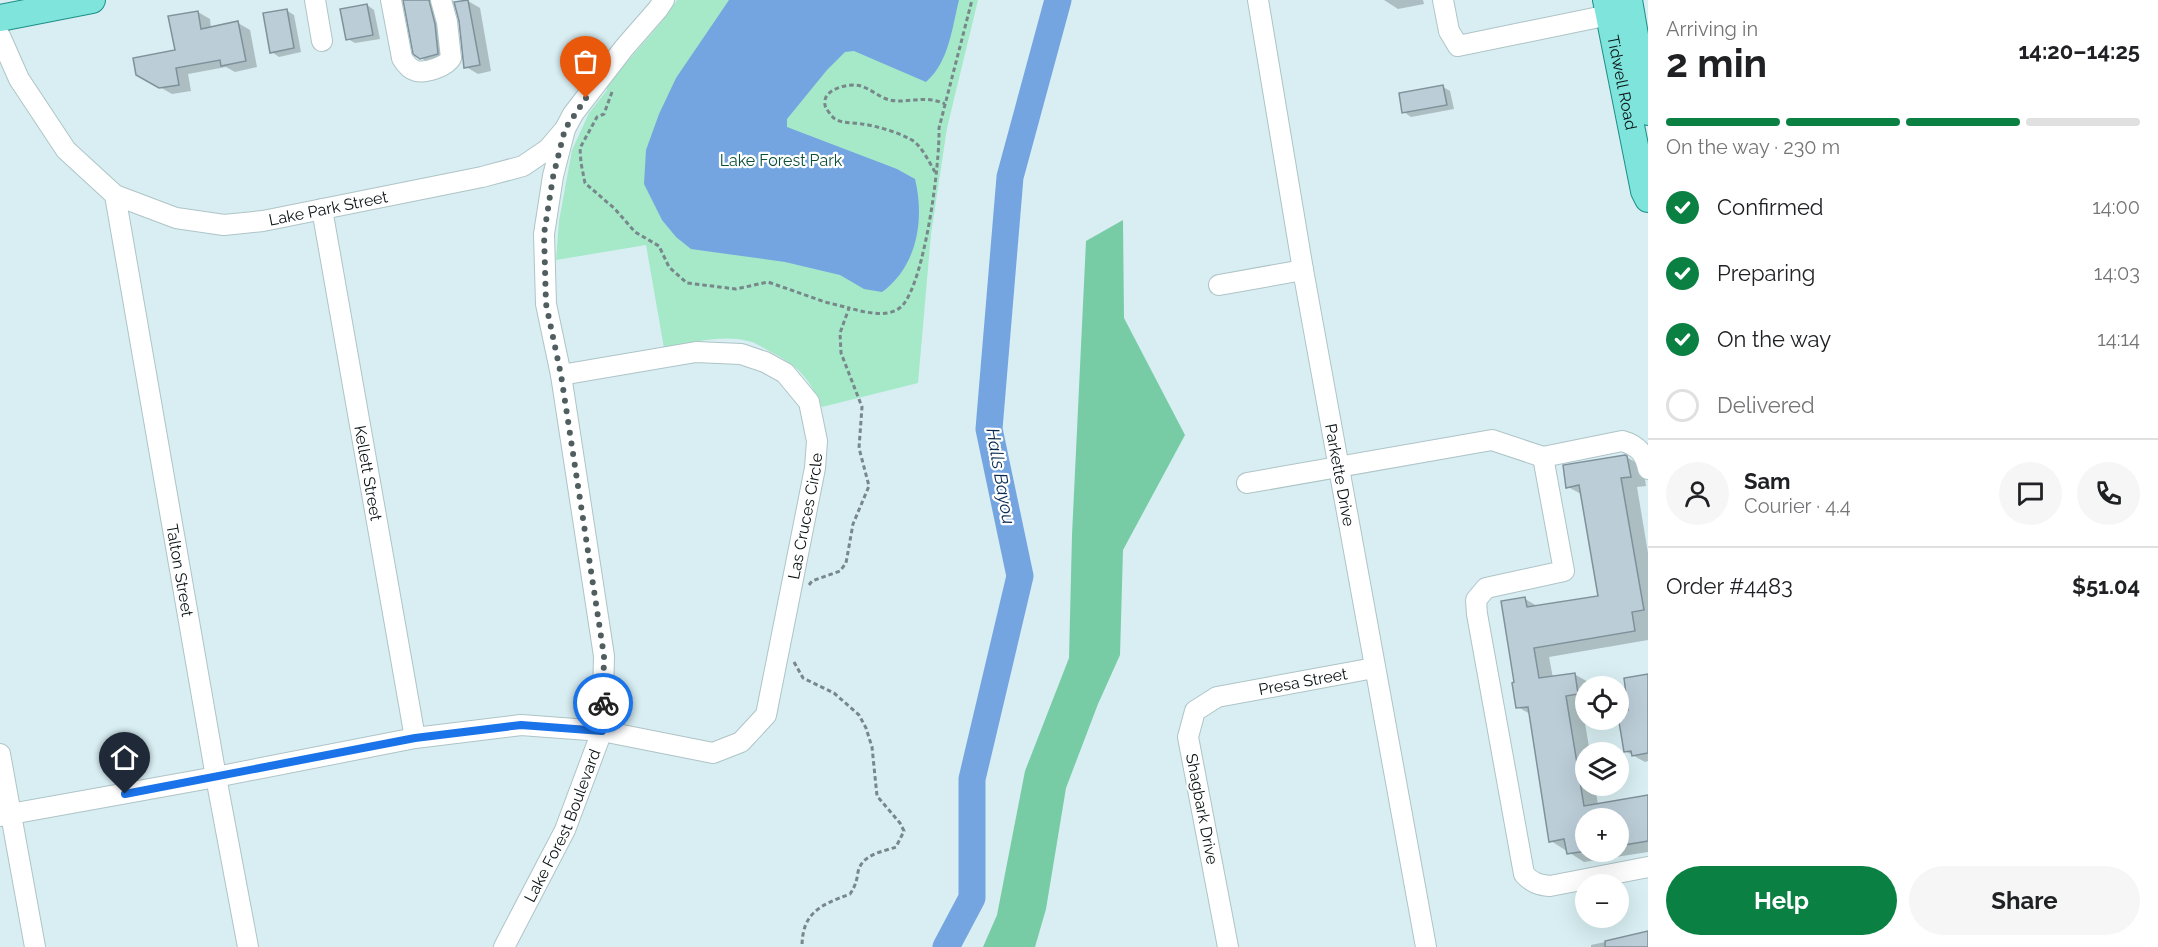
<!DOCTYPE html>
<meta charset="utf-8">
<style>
body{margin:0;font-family:Raleway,sans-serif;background:#f6f6f6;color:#202124;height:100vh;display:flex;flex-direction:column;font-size:22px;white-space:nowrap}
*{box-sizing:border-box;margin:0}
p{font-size:20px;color:#757577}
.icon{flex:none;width:33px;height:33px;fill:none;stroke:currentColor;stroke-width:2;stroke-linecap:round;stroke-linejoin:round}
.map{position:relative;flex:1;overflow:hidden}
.details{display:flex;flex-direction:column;background:#fff;width:510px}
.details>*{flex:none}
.controls{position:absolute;left:1575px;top:676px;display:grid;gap:12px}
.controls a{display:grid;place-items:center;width:54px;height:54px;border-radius:50%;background:#fff;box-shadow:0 6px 24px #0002;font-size:30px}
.pin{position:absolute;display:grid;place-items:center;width:51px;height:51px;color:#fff;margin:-62px -26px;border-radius:50% 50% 50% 0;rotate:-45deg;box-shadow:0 0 6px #0007}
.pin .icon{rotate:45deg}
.courier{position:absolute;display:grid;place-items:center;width:60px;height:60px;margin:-30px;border:4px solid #1a73e8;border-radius:50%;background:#fff;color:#222;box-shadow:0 2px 8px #0007}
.summary em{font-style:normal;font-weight:700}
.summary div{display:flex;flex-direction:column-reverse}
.summary{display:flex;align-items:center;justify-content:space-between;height:102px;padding:0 18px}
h1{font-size:39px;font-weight:700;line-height:45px}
.bar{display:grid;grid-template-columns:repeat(4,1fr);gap:9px 6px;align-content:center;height:72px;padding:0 18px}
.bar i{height:8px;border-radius:4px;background:#e0e0e0}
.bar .selected{background:#0b8043}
.bar p{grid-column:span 4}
.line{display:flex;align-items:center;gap:15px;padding:0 18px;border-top:2px solid #e0e0e0}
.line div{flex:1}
.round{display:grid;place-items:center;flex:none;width:63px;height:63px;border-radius:32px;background:#f6f6f6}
ol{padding:0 18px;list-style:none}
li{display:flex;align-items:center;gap:18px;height:66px}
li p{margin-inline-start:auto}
li .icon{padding:6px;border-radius:50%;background:#0b8043;color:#fff;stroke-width:4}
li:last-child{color:#757577}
li i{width:33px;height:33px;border:3px solid #e0e0e0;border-radius:50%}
.action{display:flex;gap:12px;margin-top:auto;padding:12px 18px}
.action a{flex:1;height:69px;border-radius:36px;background:#0b8043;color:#fff;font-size:24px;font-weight:700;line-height:69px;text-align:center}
.action a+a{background:#f6f6f6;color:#202124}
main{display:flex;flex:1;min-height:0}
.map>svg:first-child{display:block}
.green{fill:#a5e9c9}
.forest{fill:#77cca6}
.water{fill:#75a5e0}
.shadow{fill:#0003;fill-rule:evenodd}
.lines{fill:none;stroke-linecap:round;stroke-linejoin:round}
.river{stroke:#75a5e0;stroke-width:27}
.building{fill:#bbcdd7;stroke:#7f919a;stroke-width:1.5}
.minor-casing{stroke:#aec4c7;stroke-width:22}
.major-casing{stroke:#1d8e86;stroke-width:28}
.path{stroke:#78878a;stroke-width:3;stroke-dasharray:4.5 3;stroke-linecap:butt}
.minor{stroke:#fff;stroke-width:20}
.major{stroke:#7ee4dc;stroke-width:26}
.done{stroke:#515e60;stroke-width:6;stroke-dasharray:0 10.8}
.route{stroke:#1a73e8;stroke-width:8}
.labels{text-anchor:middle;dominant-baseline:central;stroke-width:4.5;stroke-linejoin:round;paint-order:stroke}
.street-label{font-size:16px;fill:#091112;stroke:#fff}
.park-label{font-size:16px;fill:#0b5138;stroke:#fff}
.water-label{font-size:18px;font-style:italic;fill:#092b51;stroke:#fff}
</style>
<main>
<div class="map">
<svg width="1648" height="947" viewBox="0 0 1648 947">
<rect width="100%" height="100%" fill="#d8eef2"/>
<path class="green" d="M677,0H978L947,128L931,234L918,383L822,407C809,379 801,368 773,353C767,350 759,345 752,342C724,333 692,343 664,348L646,245L556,260L559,221L572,150L589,113L607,90V85L659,25Z"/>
<path class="forest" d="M1123,220L1124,318L1185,435L1123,550L1120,655L1098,704L1066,788L1046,909L1035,947H983L997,915L1025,771L1069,658L1072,535L1086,241Z"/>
<path class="water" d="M729,0H959C952,28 949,62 926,82L854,51L845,52L827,70L787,119V127L897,169L915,179C925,219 917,267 882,292L864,289L840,275L785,262L691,249L676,237L662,220L644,184L646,150L659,114L676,78Z"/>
<path class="shadow" d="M404,0H434L442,56L426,61L421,58Z
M1384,0H1423L1424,4L1398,9Z
M468,1L480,8L491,71L478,74L466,67Z
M367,5L374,10L380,39L355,43L348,39Z
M286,10L294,15L301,52L279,57L272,52Z
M198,12L210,19L211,28L238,23L250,30L257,67L235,72L226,67L188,74L191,91L172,94L138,75L176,51Z
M1443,87L1450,91L1454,109L1411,117L1404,112Z
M1625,456L1643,467L1646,486L1637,487L1648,553V640L1549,657L1553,678L1574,674L1590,683L1591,687H1586V704L1582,705L1590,753H1586V786H1595L1598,805L1648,797V852L1584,862L1551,841L1530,714L1518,707L1525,599L1539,607L1600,597L1583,495L1568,487ZM1586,819H1618V852H1586Z
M1648,676V761L1645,762L1625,751L1630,711Z
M1648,933V947H1591V945Z"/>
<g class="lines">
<path class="river" d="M946,947L972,898V779L1020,576L989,429L1010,177L1058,0"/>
</g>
<path class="building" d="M403,0H429L435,24L438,54L420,59L413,54Z
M468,0L480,65L464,68L459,21L454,2Z
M367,4L373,35L346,40L340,9Z
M287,9L294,48L270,53L263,13Z
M198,11L201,29L238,21L246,61L221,66L220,60L176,68L179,85L159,88L136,75L133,58L175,50L168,16Z
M1443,85L1447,105L1402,113L1399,93Z
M1625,455L1627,456L1631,477L1621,478L1644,610L1632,612L1635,631L1534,648L1539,678L1575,673L1578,694L1566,696L1584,806L1648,795V841L1618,846V819H1586V851L1567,854L1564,839L1549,842L1528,707L1516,708L1512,683L1514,682L1501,601L1525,597L1527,607L1598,596L1579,485L1566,488L1563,465Z
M1648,674V753L1632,756L1631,751L1624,752L1618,716V711L1628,710L1624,678Z
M1648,931V947H1605V941Z"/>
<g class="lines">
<defs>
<g id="minor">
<path d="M315,0L322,41"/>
<path d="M391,0L402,58C405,63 409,69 416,71C426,73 446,67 451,58L447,22L441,0"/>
<path id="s1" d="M1258,0L1303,270L1426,947"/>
<path d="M1443,0L1449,31L1458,46L1609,15"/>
<path id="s2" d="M0,36L19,79L66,150L115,195L176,218L224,225L263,221L482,177L523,166L548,149L565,129L573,114L624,48L658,9L664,0"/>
<path id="s3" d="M115,195L216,777L248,947"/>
<path id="s4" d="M322,209L415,738"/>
<path d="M1219,285L1303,270"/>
<path d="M1648,469C1645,453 1637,445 1622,441L1543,457L1564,571L1486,588L1476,600L1477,614L1524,874C1532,883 1539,885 1550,886L1648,867"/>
<path d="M1247,483L1492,440L1543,457"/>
<path d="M0,754L35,947"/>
<path id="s5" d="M0,816L216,777L415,738L521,725L602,731L713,753L741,742L766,715L815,468L817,441L809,402L785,373L765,362L741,354L696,352L561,375"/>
<path id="s6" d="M504,947L565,830L602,731L604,656L561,375L546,304L544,234L553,176L565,129"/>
<path id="s7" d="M1228,947L1188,737L1195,711L1217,697L1374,668"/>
</g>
<g id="major">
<path id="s8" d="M1606,0L1644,191L1648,199"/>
<path d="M1629,0L1648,112"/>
<path d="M0,18L92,0"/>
</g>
</defs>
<use href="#minor" class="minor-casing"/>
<use href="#major" class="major-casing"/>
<path class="path" d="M612,92L604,114L597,117L580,148L581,163L585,183L615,209L635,232L659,246L669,267L687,283L736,289L768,282L825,302L849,308
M935,172C929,162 921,144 910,139C897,132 877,126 862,124C853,122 843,124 835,119C832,117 828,111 826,108C818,90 849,82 861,86C871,89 880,98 890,100C909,104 923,94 945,104
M809,585L812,581L840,571L846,563L853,524L869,486L859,448L862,407L841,353L840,333L849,308C864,312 889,319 902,306C925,281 940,164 939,128L972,0
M794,662L803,678L834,693L859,715L866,728L872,747L877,796L900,823L904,831L896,847C882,852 862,854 858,872C857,880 855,887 850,894C821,905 802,912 802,947"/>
<use href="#minor" class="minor"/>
<use href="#major" class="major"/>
</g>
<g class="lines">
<path class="done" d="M586,98L565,129L553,177L544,234L546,304L561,375L604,656L603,703"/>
<path class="route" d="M125,794L415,738L521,725L602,731L603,703"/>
</g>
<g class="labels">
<g class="street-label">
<text stroke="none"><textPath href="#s8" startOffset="84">Tidwell Road</textPath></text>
<text stroke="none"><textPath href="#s2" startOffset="418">Lake Park Street</textPath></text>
<text stroke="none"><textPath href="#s4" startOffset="268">Kellett Street</textPath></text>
<text stroke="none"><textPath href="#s1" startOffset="482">Parkette Drive</textPath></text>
<text stroke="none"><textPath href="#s5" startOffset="993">Las Cruces Circle</textPath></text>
<text stroke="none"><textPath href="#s3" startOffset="381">Talton Street</textPath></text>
<text stroke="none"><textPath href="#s7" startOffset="354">Presa Street</textPath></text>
<text transform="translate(1202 809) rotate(79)">Shagbark Drive</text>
<text stroke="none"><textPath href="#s6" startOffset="135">Lake Forest Boulevard</textPath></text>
</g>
<g class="park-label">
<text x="781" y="160">Lake Forest Park</text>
</g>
<g class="water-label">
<text transform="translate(1001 476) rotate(80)">Halls Bayou</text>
</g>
</g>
</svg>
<div class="controls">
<a><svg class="icon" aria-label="locate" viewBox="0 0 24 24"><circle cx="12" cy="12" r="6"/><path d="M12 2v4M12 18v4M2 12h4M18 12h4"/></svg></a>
<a><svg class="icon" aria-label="layers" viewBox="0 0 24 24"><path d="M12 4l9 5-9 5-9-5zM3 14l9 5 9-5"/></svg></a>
<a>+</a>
<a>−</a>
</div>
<div class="pin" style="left:586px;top:98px;background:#ea580c"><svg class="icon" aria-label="bag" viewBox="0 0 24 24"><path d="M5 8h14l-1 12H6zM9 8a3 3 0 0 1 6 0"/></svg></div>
<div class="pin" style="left:125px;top:794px;background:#1f2937"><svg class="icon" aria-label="home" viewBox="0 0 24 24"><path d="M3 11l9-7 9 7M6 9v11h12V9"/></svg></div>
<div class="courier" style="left:603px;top:703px"><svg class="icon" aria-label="bike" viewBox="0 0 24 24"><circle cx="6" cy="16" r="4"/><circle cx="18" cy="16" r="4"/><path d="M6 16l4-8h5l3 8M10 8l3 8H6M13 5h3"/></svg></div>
</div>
<section class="details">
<div class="summary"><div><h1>2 min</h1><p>Arriving in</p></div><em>14:20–14:25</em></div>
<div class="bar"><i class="selected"></i><i class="selected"></i><i class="selected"></i><i></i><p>On the way · 230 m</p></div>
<ol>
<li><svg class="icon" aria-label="check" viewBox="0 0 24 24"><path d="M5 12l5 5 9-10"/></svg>Confirmed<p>14:00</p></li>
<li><svg class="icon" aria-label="check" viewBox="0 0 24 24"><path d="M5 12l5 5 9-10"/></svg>Preparing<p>14:03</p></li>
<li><svg class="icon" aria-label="check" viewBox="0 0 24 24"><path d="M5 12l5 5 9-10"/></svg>On the way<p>14:14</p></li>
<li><i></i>Delivered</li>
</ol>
<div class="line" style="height:108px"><a class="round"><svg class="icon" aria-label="person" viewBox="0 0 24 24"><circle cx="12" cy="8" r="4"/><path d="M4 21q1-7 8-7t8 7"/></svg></a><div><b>Sam</b><p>Courier · 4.4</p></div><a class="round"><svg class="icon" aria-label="chat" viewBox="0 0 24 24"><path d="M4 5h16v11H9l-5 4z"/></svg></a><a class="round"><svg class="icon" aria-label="phone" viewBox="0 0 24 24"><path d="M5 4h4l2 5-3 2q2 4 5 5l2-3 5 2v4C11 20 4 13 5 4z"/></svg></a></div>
<div class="line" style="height:78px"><div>Order #4483</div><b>$51.04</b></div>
<div class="action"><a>Help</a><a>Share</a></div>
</section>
</main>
